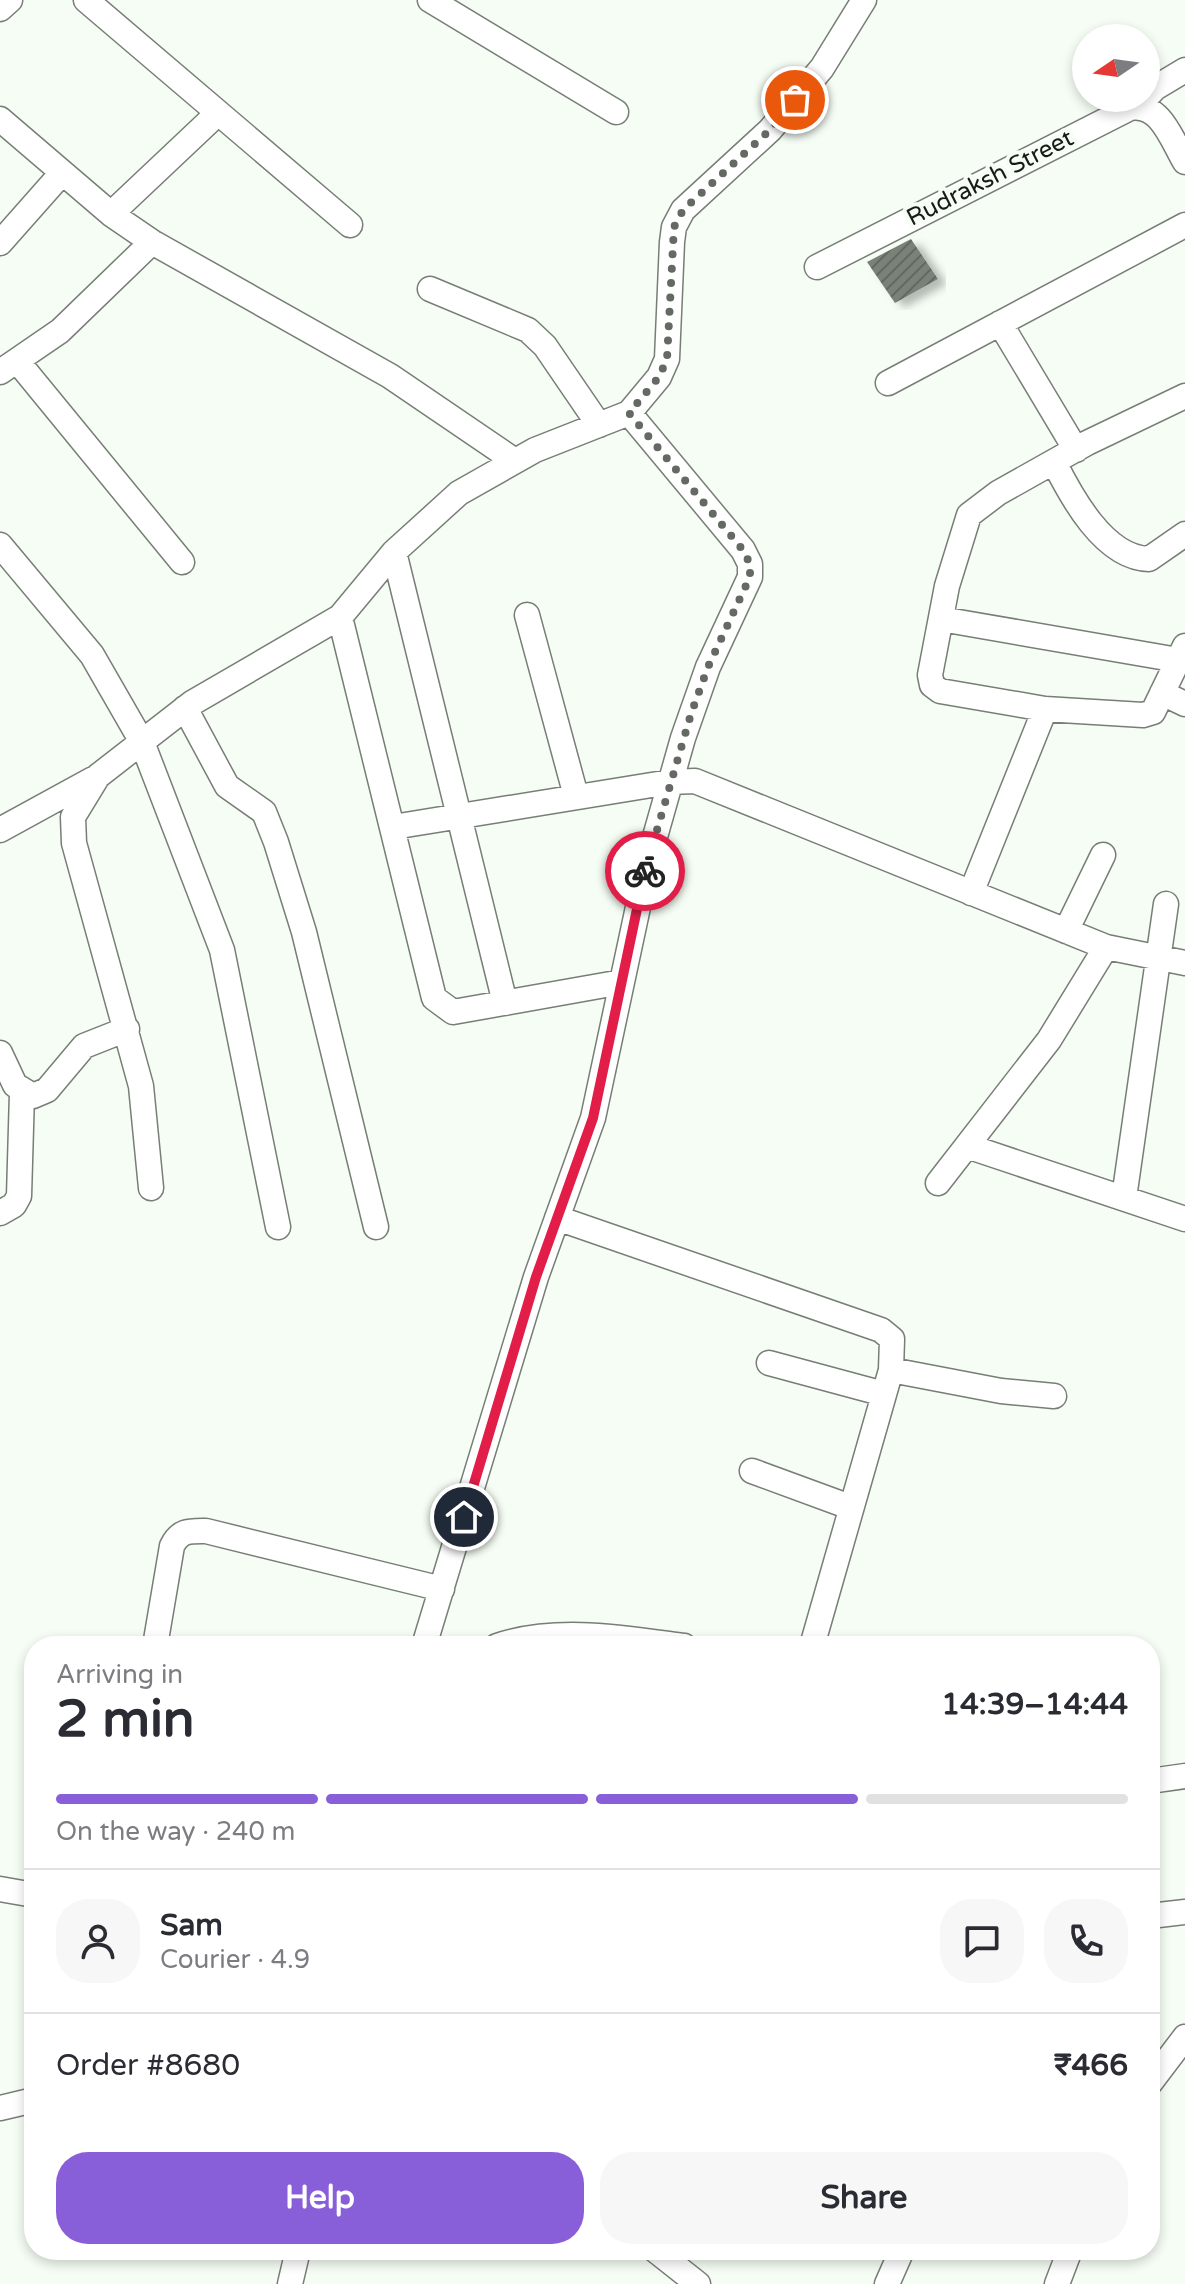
<!DOCTYPE html>
<meta charset="utf-8">
<style>
body{margin:0;font-family:"Varela Round",sans-serif;background:#f7f7f7;color:#2b2b33;height:100vh;display:flex;flex-direction:column;font-size:30px;white-space:nowrap}
*{box-sizing:border-box;margin:0}
p{font-size:26px;color:#7c7c81}
.icon{flex:none;width:44px;height:44px;fill:none;stroke:currentColor;stroke-width:2;stroke-linecap:round;stroke-linejoin:round}
.map{position:relative;flex:1;overflow:hidden}
.side{position:absolute;left:24px;top:1636px;width:1136px;height:624px;display:flex;flex-direction:column;background:#fff;border-radius:32px;box-shadow:0 4px 12px #0003}
.side>*{flex:none}
.needle{width:52px;rotate:257deg}
.fabs{position:absolute;left:1072px;top:24px;display:grid;gap:16px}
.fabs a{display:grid;place-items:center;width:88px;height:88px;border-radius:50%;background:#fff;box-shadow:0 4px 12px #0003;font-size:40px}
.pin{position:absolute;display:grid;place-items:center;width:68px;height:68px;color:#fff;margin:-34px;border:4px solid #fff;border-radius:50%;box-shadow:0 2px 8px #0007}
.courier{position:absolute;display:grid;place-items:center;width:80px;height:80px;margin:-40px;border:6px solid #e11d48;border-radius:50%;background:#fff;color:#222;box-shadow:0 2px 10px #0007}
.overview em{font-style:normal;font-weight:700}
.overview div{display:flex;flex-direction:column-reverse}
.overview{display:flex;align-items:center;justify-content:space-between;height:136px;padding:0 32px}
h1{font-size:52px;font-weight:700;line-height:60px}
.bar{display:grid;grid-template-columns:repeat(4,1fr);gap:12px 8px;align-content:center;height:96px;padding:0 32px}
.bar i{height:10px;border-radius:6px;background:#e1e1e2}
.bar .current{background:#895fd9}
.bar p{grid-column:span 4}
.line{display:flex;align-items:center;gap:20px;padding:0 32px;border-top:2px solid #e1e1e2}
.line div{flex:1}
.round{display:grid;place-items:center;flex:none;width:84px;height:84px;border-radius:32px;background:#f7f7f7}
.action{display:flex;gap:16px;margin-top:auto;padding:16px 32px}
.action a{flex:1;height:92px;border-radius:32px;background:#895fd9;color:#fff;font-size:32px;font-weight:700;line-height:92px;text-align:center}
.action a+a{background:#f7f7f7;color:#2b2b33}
.map>svg:first-child{display:block}
.building{fill:url(#building-hatch);filter:url(#shadow)}
.lines{fill:none;stroke-linecap:round;stroke-linejoin:round}
.minor-casing{stroke:#767e75;stroke-width:27}
.minor{stroke:#fff;stroke-width:24}
.done{stroke:#656964;stroke-width:8;stroke-dasharray:0 14.4}
.route{stroke:#e11d48;stroke-width:10}
.labels{text-anchor:middle;dominant-baseline:central;stroke-width:8;stroke-linejoin:round;paint-order:stroke}
.street-label{font-size:24px;fill:#171a17;stroke:#f5fdf4}
</style>
<div class="map">
<svg width="1185" height="2284" viewBox="0 0 1185 2284">
<defs>
<pattern id="building-hatch" width="6" height="6" patternUnits="userSpaceOnUse" patternTransform="scale(2)"><rect width="6" height="6" fill="#798178"/><path d="M-1 1l2-2M0 6l6-6M5 7l2-2" fill="none" stroke="#626961"/></pattern>
<filter id="shadow"><feDropShadow dx="9" dy="5" stdDeviation="4" flood-color="#0004"/></filter>
</defs>
<rect width="100%" height="100%" fill="#f5fdf4"/>
<path class="building" d="M911,239L938,279L895,303L867,262Z"/>
<g class="lines">
<defs>
<path id="minor" d="M86,0L350,225
M430,0L616,112
M0,9L10,0
M1138,106L1155,88L1185,70
M0,119L111,214L152,242L390,376L515,461
M111,214L218,113
M0,243L62,173
M817,267L1130,108C1160,102 1172,140 1185,162
M430,289L528,330L545,346L599,425
M1000,323L1076,450
M18,362L182,562
M0,372L60,331L152,242
M888,383L1185,225
M1185,396L1087,443L998,493L969,515L947,586L930,675L932,685L940,691L1045,709L1143,715L1153,712L1185,646
M1054,462C1071,496 1104,558 1149,559L1185,534
M0,545L92,655L142,742L222,950L278,1227
M394,552L505,1003
M527,615L576,796
M340,617L434,998L453,1012L622,982
M941,619L1178,660
M1162,693L1185,704
M185,708L227,786L264,812L276,842L304,932L376,1227
M393,827L670,782L695,781L1106,947L1185,963
M0,830L93,779
M971,893L1045,709
M1066,931L1103,855
M0,1053L15,1085L33,1096L47,1090L84,1046L127,1029
M967,1146L1185,1219
M938,1183L1049,1040L1106,947
M151,1188L141,1086L74,843L73,817L98,776L192,703L340,617L394,552L459,493L535,450L629,413L659,377L667,359L672,242L674,227L683,210L770,130L822,68L864,0
M1124,1198L1166,904
M0,1213L14,1205L19,1196L22,1093
M557,1218L881,1330L892,1339L891,1370L812,1646
M769,1363L884,1394
M891,1370L1001,1391L1054,1396
M752,1471L850,1507
M155,1646L172,1546C180,1530 189,1531 206,1531L442,1589
M424,1646L536,1277L593,1118L647,865L683,738L708,667L750,577V564L743,550L629,413
M497,1646C556,1626 624,1638 684,1646
M1150,1781L1185,1776
M0,1889L34,1895
M1150,1916L1185,1912
M1150,2083L1185,2037
M0,2108L34,2100
M655,2250L698,2284
M290,2284L298,2250
M887,2284L902,2250
M1057,2284L1070,2250"/>
</defs>
<use href="#minor" class="minor-casing"/>
<use href="#minor" class="minor"/>
</g>
<g class="lines">
<path class="done" d="M645,871L691,714L708,667L750,577V564L743,550L629,413L659,377L667,359L674,227L683,210L770,130L795,100"/>
<path class="route" d="M464,1517L536,1277L593,1118L645,871"/>
</g>
<g class="labels">
<g class="street-label">
<text transform="translate(990 178) rotate(-27)">Rudraksh Street</text>
</g>
</g>
</svg>
<div class="fabs">
<a><svg class="needle" viewBox="-14 -14 28 28"><path d="M0-13l5 13h-10z" fill="#e53935"/><path d="M0 13l5-13h-10z" fill="#7c7c81"/></svg></a>
</div>
<div class="pin" style="left:795px;top:100px;background:#ea580c"><svg class="icon" aria-label="bag" viewBox="0 0 24 24"><path d="M5 8h14l-1 12H6zM9 8a3 3 0 0 1 6 0"/></svg></div>
<div class="pin" style="left:464px;top:1517px;background:#1f2937"><svg class="icon" aria-label="home" viewBox="0 0 24 24"><path d="M3 11l9-7 9 7M6 9v11h12V9"/></svg></div>
<div class="courier" style="left:645px;top:871px"><svg class="icon" aria-label="bike" viewBox="0 0 24 24"><circle cx="6" cy="16" r="4"/><circle cx="18" cy="16" r="4"/><path d="M6 16l4-8h5l3 8M10 8l3 8H6M13 5h3"/></svg></div>
<section class="side">
<div class="overview"><div><h1>2 min</h1><p>Arriving in</p></div><em>14:39–14:44</em></div>
<div class="bar"><i class="current"></i><i class="current"></i><i class="current"></i><i></i><p>On the way · 240 m</p></div>
<div class="line" style="height:144px"><a class="round"><svg class="icon" aria-label="person" viewBox="0 0 24 24"><circle cx="12" cy="8" r="4"/><path d="M4 21q1-7 8-7t8 7"/></svg></a><div><b>Sam</b><p>Courier · 4.9</p></div><a class="round"><svg class="icon" aria-label="chat" viewBox="0 0 24 24"><path d="M4 5h16v11H9l-5 4z"/></svg></a><a class="round"><svg class="icon" aria-label="phone" viewBox="0 0 24 24"><path d="M5 4h4l2 5-3 2q2 4 5 5l2-3 5 2v4C11 20 4 13 5 4z"/></svg></a></div>
<div class="line" style="height:104px"><div>Order #8680</div><b>₹466</b></div>
<div class="action"><a>Help</a><a>Share</a></div>
</section>
</div>
